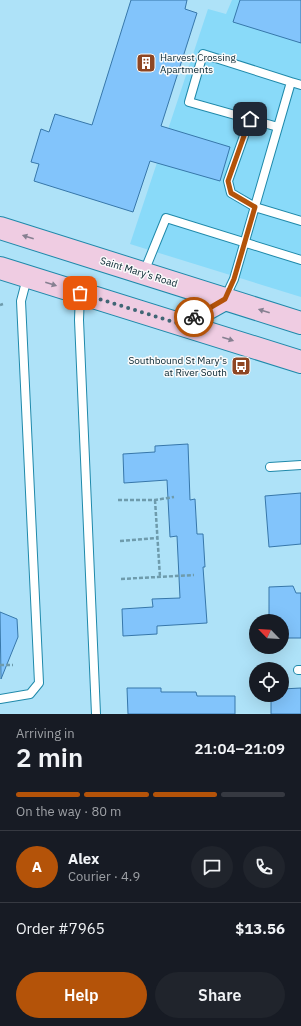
<!DOCTYPE html>
<meta charset="utf-8">
<style>
body{margin:0;font-family:"IBM Plex Sans",sans-serif;background:#20242c;color:#f1f3f6;height:100vh;display:flex;flex-direction:column;font-size:15px;white-space:nowrap}
*{box-sizing:border-box;margin:0}
p{font-size:13px;color:#9ea1a6}
.icon{flex:none;width:22px;height:22px;fill:none;stroke:currentColor;stroke-width:2;stroke-linecap:round;stroke-linejoin:round}
.map{position:relative;height:714px;overflow:hidden}
.side{display:flex;flex-direction:column;background:#171b24;flex:1}
.side>*{flex:none}
.needle{width:26px;rotate:295deg}
.fabs{position:absolute;left:249px;top:614px;display:grid;gap:8px}
.fabs a{display:grid;place-items:center;width:40px;height:40px;border-radius:50%;background:#171b24;box-shadow:0 4px 16px #0002;font-size:20px}
.pin{position:absolute;display:grid;place-items:center;width:34px;height:34px;color:#fff;margin:-17px;border-radius:8px;box-shadow:0 2px 6px #0006}
.courier{position:absolute;display:grid;place-items:center;width:40px;height:40px;margin:-20px;border:3px solid #b45309;border-radius:50%;background:#fff;color:#222;box-shadow:0 1px 5px #0007}
.overview em{font-style:normal;font-weight:600}
.overview div{display:flex;flex-direction:column-reverse}
.overview{display:flex;align-items:center;justify-content:space-between;height:68px;padding:0 16px}
h1{font-size:26px;font-weight:600;line-height:30px}
.bar{display:grid;grid-template-columns:repeat(4,1fr);gap:6px 4px;align-content:center;height:48px;padding:0 16px}
.bar i{height:5px;border-radius:3px;background:#363941}
.bar .current{background:#b45309}
.bar p{grid-column:span 4}
.line{display:flex;align-items:center;gap:10px;padding:0 16px;border-top:1px solid #363941}
.line div{flex:1}
.round{display:grid;place-items:center;flex:none;width:42px;height:42px;border-radius:21px;background:#20242c}
.button{display:flex;gap:8px;margin-top:auto;padding:8px 16px}
.button a{flex:1;height:46px;border-radius:24px;background:#b45309;color:#fff;font-size:16px;font-weight:600;line-height:46px;text-align:center}
.button a+a{background:#20242c;color:#f1f3f6}
.map>svg:first-child{display:block}
.built{fill:#89daf9}
.building{fill:#82c4fb;stroke:#3777aa}
.lines{fill:none;stroke-linecap:round;stroke-linejoin:round}
.lane-casing{stroke:#1f89aa;stroke-width:10}
.secondary-casing{stroke:#1f89aa;stroke-width:24}
.path{stroke:#6e9bac;stroke-width:2.5;stroke-dasharray:4 2;stroke-linecap:butt}
.lane{stroke:#fff;stroke-width:8}
.secondary{stroke:#efcce2;stroke-width:22}
.oneway{fill:#868091}
.done{stroke:#406675;stroke-width:4;stroke-dasharray:0 7.2}
.route{stroke:#b45309;stroke-width:5}
.labels{text-anchor:middle;dominant-baseline:central;stroke-width:3;stroke-linejoin:round;paint-order:stroke}
.poi-label{font-size:10px;fill:#05242f;stroke:#fafafa;text-anchor:start}
.street-label{font-size:10px;fill:#05242f;stroke:#fafafa}
</style>
<div class="map">
<svg width="301" height="714" viewBox="0 0 301 714">
<rect width="100%" height="100%" fill="#aee2f8"/>
<path class="built" d="M232,0H301V297L130,244L208,9L226,14Z"/>
<path class="building" d="M131,0H187L185,9L197,13L161,126L230,147L220,181L150,161L133,212L34,181L39,164L31,162L41,129L49,132L55,114L92,125Z
M240,0H301V43L233,22Z
M188,444L190,500L195,499L197,534H203L205,567H203L207,623L157,626V634L123,636L122,609L153,607L152,599L180,598L177,536L170,537L167,480L124,483L123,454L155,452V446Z
M301,493V544L269,547L265,496Z
M293,586L296,593H301V638H282V621H269V587Z
M0,612L17,619L18,637L1,679Z
M127,688H161V692H196L197,696H235V714H128Z
M301,688V714H271V695H282V689Z"/>
<g class="lines">
<defs>
<path id="lane" d="M291,82L301,85
M250,119L228,181L231,193L255,207L301,221
M144,272L166,218L301,260
M80,293L79,320L96,714
M225,298L234,279L291,82L203,54L189,102L278,127
M270,467L301,465
M298,670H301
M0,699L30,694L39,683L21,301L27,278"/>
<path id="secondary" d="M0,228L301,323
M0,268L301,362
M180,324L225,299"/>
</defs>
<use href="#lane" class="lane-casing"/>
<use href="#secondary" class="secondary-casing"/>
<path class="path" d="M0,305L3,304
M118,500H155L174,497
M155,500L160,577
M120,541L157,538
M121,579L194,575
M0,665H13"/>
<use href="#lane" class="lane"/>
<use href="#secondary" class="secondary"/>
</g>
<defs><path id="oneway-solid" d="M-6-.8H1V-3.2L6.5 0L1 3.2V.8H-6Z"/></defs>
<g class="oneway">
<use href="#oneway-solid" transform="translate(28 237) rotate(-162)"/>
<use href="#oneway-solid" transform="translate(51 284) rotate(17)"/>
<use href="#oneway-solid" transform="translate(264 311) rotate(-162)"/>
<use href="#oneway-solid" transform="translate(228 339) rotate(18)"/>
</g>
<g class="lines">
<path class="done" d="M80,293L180,324L194,317"/>
<path class="route" d="M194,317L225,299L234,279L255,207L231,193L228,181L250,119"/>
</g>
<defs>
<symbol id="building-square" viewBox="-11 -11 22 22"><rect x="-9" y="-9" width="18" height="18" rx="4" fill="#8e4623" stroke="#fafafa"/><path d="M-4-6H4V6H1V3H-1V6H-4ZM-2.5-4.3h1.7v1.8h-1.7ZM.8-4.3h1.7v1.8H.8ZM-2.5-1h1.7V.8h-1.7ZM.8-1h1.7V.8H.8Z" fill="#fff"/></symbol>
<symbol id="bus-square" viewBox="-11 -11 22 22"><rect x="-9" y="-9" width="18" height="18" rx="4" fill="#8e4623" stroke="#fafafa"/><path d="M-5-6H5V4H4V6H2V4H-2V6H-4V4H-5ZM-3.5-4V0h7V-4ZM-3.5 1.2v1.5H-2V1.2ZM2 1.2v1.5H3.5V1.2Z" fill="#fff"/></symbol>
</defs>
<g fill-rule="evenodd">
<use href="#building-square" x="135" y="52" width="22" height="22"/>
<use href="#bus-square" x="230" y="355" width="22" height="22"/>
</g>
<g class="labels">
<g class="poi-label">
<text x="160" y="57">Harvest Crossing<tspan x="160" dy="12">Apartments</tspan></text>
<text x="227" y="360" text-anchor="end">Southbound St Mary's<tspan x="227" dy="12">at River South</tspan></text>
</g>
<g class="street-label">
<text transform="translate(139 272) rotate(17)">Saint Mary’s Road</text>
</g>
</g>
</svg>
<div class="fabs">
<a><svg class="needle" viewBox="-14 -14 28 28"><path d="M0-13l5 13h-10z" fill="#e53935"/><path d="M0 13l5-13h-10z" fill="#9ea1a6"/></svg></a>
<a><svg class="icon" aria-label="locate" viewBox="0 0 24 24"><circle cx="12" cy="12" r="6"/><path d="M12 2v4M12 18v4M2 12h4M18 12h4"/></svg></a>
</div>
<div class="pin" style="left:80px;top:293px;background:#ea580c"><svg class="icon" aria-label="bag" viewBox="0 0 24 24"><path d="M5 8h14l-1 12H6zM9 8a3 3 0 0 1 6 0"/></svg></div>
<div class="pin" style="left:250px;top:119px;background:#1f2937"><svg class="icon" aria-label="home" viewBox="0 0 24 24"><path d="M3 11l9-7 9 7M6 9v11h12V9"/></svg></div>
<div class="courier" style="left:194px;top:317px"><svg class="icon" aria-label="bike" viewBox="0 0 24 24"><circle cx="6" cy="16" r="4"/><circle cx="18" cy="16" r="4"/><path d="M6 16l4-8h5l3 8M10 8l3 8H6M13 5h3"/></svg></div>
</div>
<section class="side">
<div class="overview"><div><h1>2 min</h1><p>Arriving in</p></div><em>21:04–21:09</em></div>
<div class="bar"><i class="current"></i><i class="current"></i><i class="current"></i><i></i><p>On the way · 80 m</p></div>
<div class="line" style="height:72px"><b class="round" style="background:#b45309;color:#fff">A</b><div><b>Alex</b><p>Courier · 4.9</p></div><a class="round"><svg class="icon" aria-label="chat" viewBox="0 0 24 24"><path d="M4 5h16v11H9l-5 4z"/></svg></a><a class="round"><svg class="icon" aria-label="phone" viewBox="0 0 24 24"><path d="M5 4h4l2 5-3 2q2 4 5 5l2-3 5 2v4C11 20 4 13 5 4z"/></svg></a></div>
<div class="line" style="height:52px"><div>Order #7965</div><b>$13.56</b></div>
<div class="button"><a>Help</a><a>Share</a></div>
</section>
